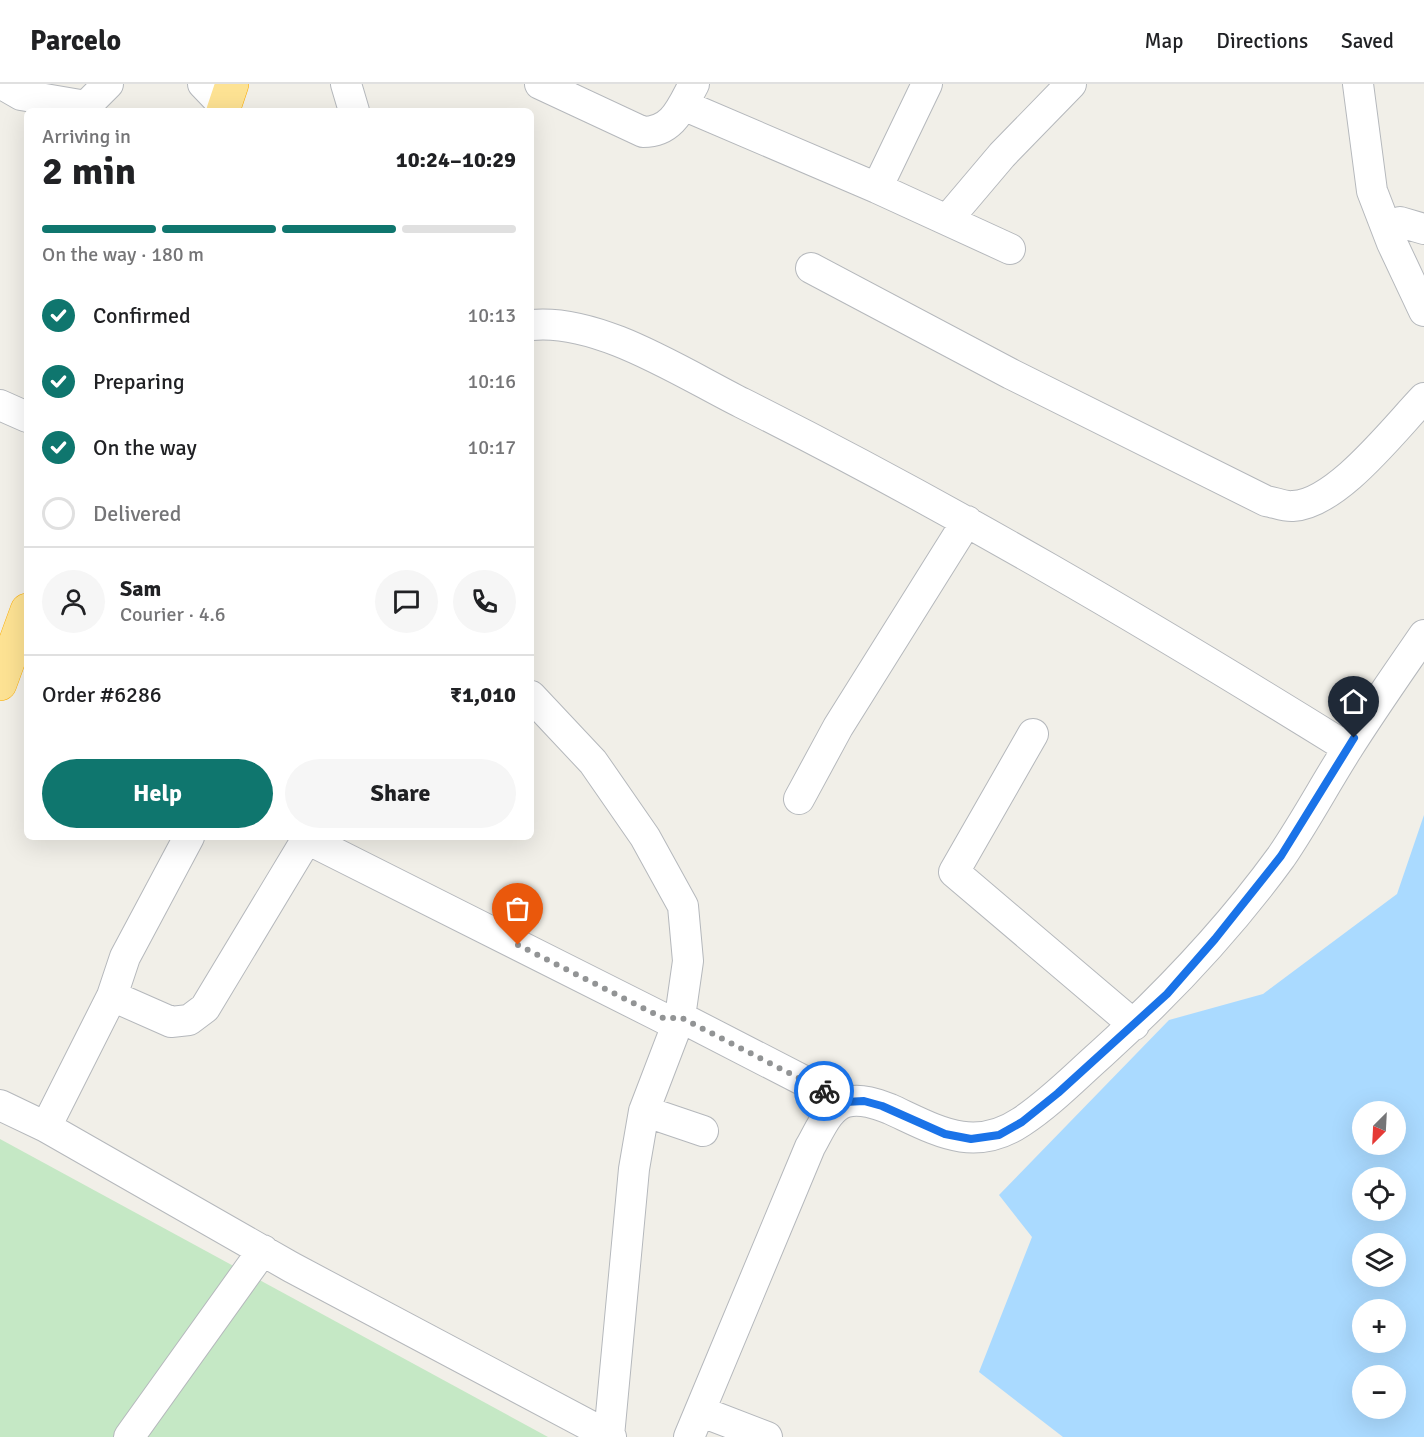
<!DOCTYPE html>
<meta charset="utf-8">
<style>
body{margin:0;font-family:Signika,sans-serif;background:#f6f6f6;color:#202124;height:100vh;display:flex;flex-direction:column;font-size:22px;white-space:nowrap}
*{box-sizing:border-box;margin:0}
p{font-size:20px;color:#757577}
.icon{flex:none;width:33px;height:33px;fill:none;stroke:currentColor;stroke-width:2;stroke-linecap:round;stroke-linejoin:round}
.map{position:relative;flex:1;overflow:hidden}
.side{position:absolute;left:24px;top:24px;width:510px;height:732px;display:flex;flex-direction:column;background:#fff;border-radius:9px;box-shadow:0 6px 24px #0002}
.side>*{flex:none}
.needle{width:39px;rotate:204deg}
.controls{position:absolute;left:1352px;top:1017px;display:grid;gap:12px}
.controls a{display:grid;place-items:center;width:54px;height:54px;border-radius:50%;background:#fff;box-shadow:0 6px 24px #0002;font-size:30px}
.pin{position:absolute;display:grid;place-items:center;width:51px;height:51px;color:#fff;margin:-62px -26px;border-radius:50% 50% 50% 0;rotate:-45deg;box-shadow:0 0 6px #0007}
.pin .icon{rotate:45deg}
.courier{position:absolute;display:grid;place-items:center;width:60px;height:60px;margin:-30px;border:4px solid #1a73e8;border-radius:50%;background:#fff;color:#222;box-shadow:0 2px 8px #0007}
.head em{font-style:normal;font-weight:700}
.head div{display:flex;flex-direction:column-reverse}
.head{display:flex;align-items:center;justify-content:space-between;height:102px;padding:0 18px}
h1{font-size:39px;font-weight:700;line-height:45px}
.bar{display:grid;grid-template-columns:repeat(4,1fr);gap:9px 6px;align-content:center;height:72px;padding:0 18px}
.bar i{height:8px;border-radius:4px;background:#e0e0e0}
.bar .active{background:#0f766e}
.bar p{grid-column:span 4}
.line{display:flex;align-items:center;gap:15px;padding:0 18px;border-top:2px solid #e0e0e0}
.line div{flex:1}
.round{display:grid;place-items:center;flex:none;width:63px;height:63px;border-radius:32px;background:#f6f6f6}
ol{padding:0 18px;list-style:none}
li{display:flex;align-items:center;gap:18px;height:66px}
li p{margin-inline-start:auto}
li .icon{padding:6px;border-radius:50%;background:#0f766e;color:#fff;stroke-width:4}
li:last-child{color:#757577}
li i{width:33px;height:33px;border:3px solid #e0e0e0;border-radius:50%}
.action{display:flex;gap:12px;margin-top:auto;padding:12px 18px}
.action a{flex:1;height:69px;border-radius:36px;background:#0f766e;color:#fff;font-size:24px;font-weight:700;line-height:69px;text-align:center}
.action a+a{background:#f6f6f6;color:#202124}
header{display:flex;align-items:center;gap:36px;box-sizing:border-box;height:84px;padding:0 30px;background:#fff;border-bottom:2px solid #e0e0e0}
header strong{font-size:28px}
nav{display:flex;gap:33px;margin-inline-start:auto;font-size:21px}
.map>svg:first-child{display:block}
.green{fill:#c5e8c5}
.water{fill:#aadaff;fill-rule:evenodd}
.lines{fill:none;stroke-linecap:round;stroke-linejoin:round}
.minor-casing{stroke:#b5b8bc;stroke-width:32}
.highway-casing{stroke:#f9ab00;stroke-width:34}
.minor{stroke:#fff;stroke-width:30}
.highway{stroke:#fde293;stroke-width:33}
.done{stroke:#929495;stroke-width:6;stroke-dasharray:0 10.8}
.route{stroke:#1a73e8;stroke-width:8}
</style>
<header>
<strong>Parcelo</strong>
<nav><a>Map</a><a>Directions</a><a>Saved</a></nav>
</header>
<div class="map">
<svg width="1424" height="1353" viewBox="0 0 1424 1353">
<rect width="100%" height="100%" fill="#f1efe8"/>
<path class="green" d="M0,1055L548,1353H0Z"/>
<path class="water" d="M1424,731V1353H1063L979,1288L1032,1153L999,1111L1169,936L1263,910L1397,810ZM1362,1028H1395V1060H1362ZM1362,1094H1395V1126H1362ZM1362,1160H1395V1192H1362ZM1362,1226H1395V1258H1362ZM1362,1292H1395V1324H1362Z"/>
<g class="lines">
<defs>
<path id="minor" d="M2,0L21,11L86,22L108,0
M203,0L225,23
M346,0L354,27
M540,0L643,48C673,48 681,24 694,0
M1358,0L1372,107L1392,159L1424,227
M683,21L877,104L1010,165
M877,104L927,0
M947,136L1002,71L1071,0
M1400,138L1424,145
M811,184L1011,290L1266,417C1274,418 1285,423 1293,422C1337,420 1394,345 1424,314
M531,241C599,234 682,289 742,319C950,423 1150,541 1348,664
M0,321L27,333
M531,612L593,678L645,753L683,822L688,877L680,933L644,1027
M1033,650L954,788L1134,941
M799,715L838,643L967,437
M307,755L665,935L680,933L845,1018
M112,912L171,938L189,936L205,924L308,753
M0,1021L46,1043L291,1183L611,1353
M46,1043L112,912L125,873L189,753
M702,1328L767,1353
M609,1352L634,1085L644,1027L703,1047
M129,1353L263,1166
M689,1353L810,1063C819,1048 828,1023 846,1018C861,1014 877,1020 890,1025C936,1046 973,1070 1021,1038C1050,1019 1075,993 1101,970C1167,910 1228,846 1281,773C1305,738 1325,700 1348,664C1372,626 1398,589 1424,551"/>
<path id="highway" d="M223,27L232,0
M0,600L27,526"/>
</defs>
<use href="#minor" class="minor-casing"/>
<use href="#highway" class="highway-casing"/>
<use href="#minor" class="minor"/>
<use href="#highway" class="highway"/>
</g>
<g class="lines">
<path class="done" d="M518,861L665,935L680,933L824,1007"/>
<path class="route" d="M824,1007L845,1018L864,1017L882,1022L945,1050L971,1055L999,1051L1022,1038L1058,1009L1167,910L1215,855L1281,772L1354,654"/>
</g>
</svg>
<div class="controls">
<a><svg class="needle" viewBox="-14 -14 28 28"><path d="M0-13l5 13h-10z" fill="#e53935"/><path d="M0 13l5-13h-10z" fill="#757577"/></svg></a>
<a><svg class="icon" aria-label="locate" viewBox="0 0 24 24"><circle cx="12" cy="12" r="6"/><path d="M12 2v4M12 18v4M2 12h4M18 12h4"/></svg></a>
<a><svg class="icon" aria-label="layers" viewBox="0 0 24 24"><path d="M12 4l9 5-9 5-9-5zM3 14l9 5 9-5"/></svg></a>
<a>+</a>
<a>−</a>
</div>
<div class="pin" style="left:518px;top:861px;background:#ea580c"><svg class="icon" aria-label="bag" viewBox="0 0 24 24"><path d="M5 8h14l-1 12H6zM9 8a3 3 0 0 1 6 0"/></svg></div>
<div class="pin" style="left:1354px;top:654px;background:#1f2937"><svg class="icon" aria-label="home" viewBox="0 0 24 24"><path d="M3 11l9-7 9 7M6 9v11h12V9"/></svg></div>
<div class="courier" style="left:824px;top:1007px"><svg class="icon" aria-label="bike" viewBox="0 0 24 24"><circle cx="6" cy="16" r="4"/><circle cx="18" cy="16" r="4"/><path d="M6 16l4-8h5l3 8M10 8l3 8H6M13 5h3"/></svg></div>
<section class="side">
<div class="head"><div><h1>2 min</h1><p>Arriving in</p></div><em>10:24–10:29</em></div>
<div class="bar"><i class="active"></i><i class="active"></i><i class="active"></i><i></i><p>On the way · 180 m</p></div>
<ol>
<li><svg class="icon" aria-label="check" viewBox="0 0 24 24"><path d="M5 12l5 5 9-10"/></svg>Confirmed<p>10:13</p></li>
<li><svg class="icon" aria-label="check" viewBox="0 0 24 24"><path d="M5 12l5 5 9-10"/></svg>Preparing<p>10:16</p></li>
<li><svg class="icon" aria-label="check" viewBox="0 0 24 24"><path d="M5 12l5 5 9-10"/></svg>On the way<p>10:17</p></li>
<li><i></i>Delivered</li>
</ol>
<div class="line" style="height:108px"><a class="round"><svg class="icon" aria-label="person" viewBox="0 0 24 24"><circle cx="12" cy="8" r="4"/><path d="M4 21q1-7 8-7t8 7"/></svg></a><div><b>Sam</b><p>Courier · 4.6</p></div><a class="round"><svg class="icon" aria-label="chat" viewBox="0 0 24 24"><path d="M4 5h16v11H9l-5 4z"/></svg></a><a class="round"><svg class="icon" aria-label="phone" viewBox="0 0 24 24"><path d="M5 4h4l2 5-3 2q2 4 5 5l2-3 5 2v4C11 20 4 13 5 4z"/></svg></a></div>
<div class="line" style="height:78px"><div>Order #6286</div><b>₹1,010</b></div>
<div class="action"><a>Help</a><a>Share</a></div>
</section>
</div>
